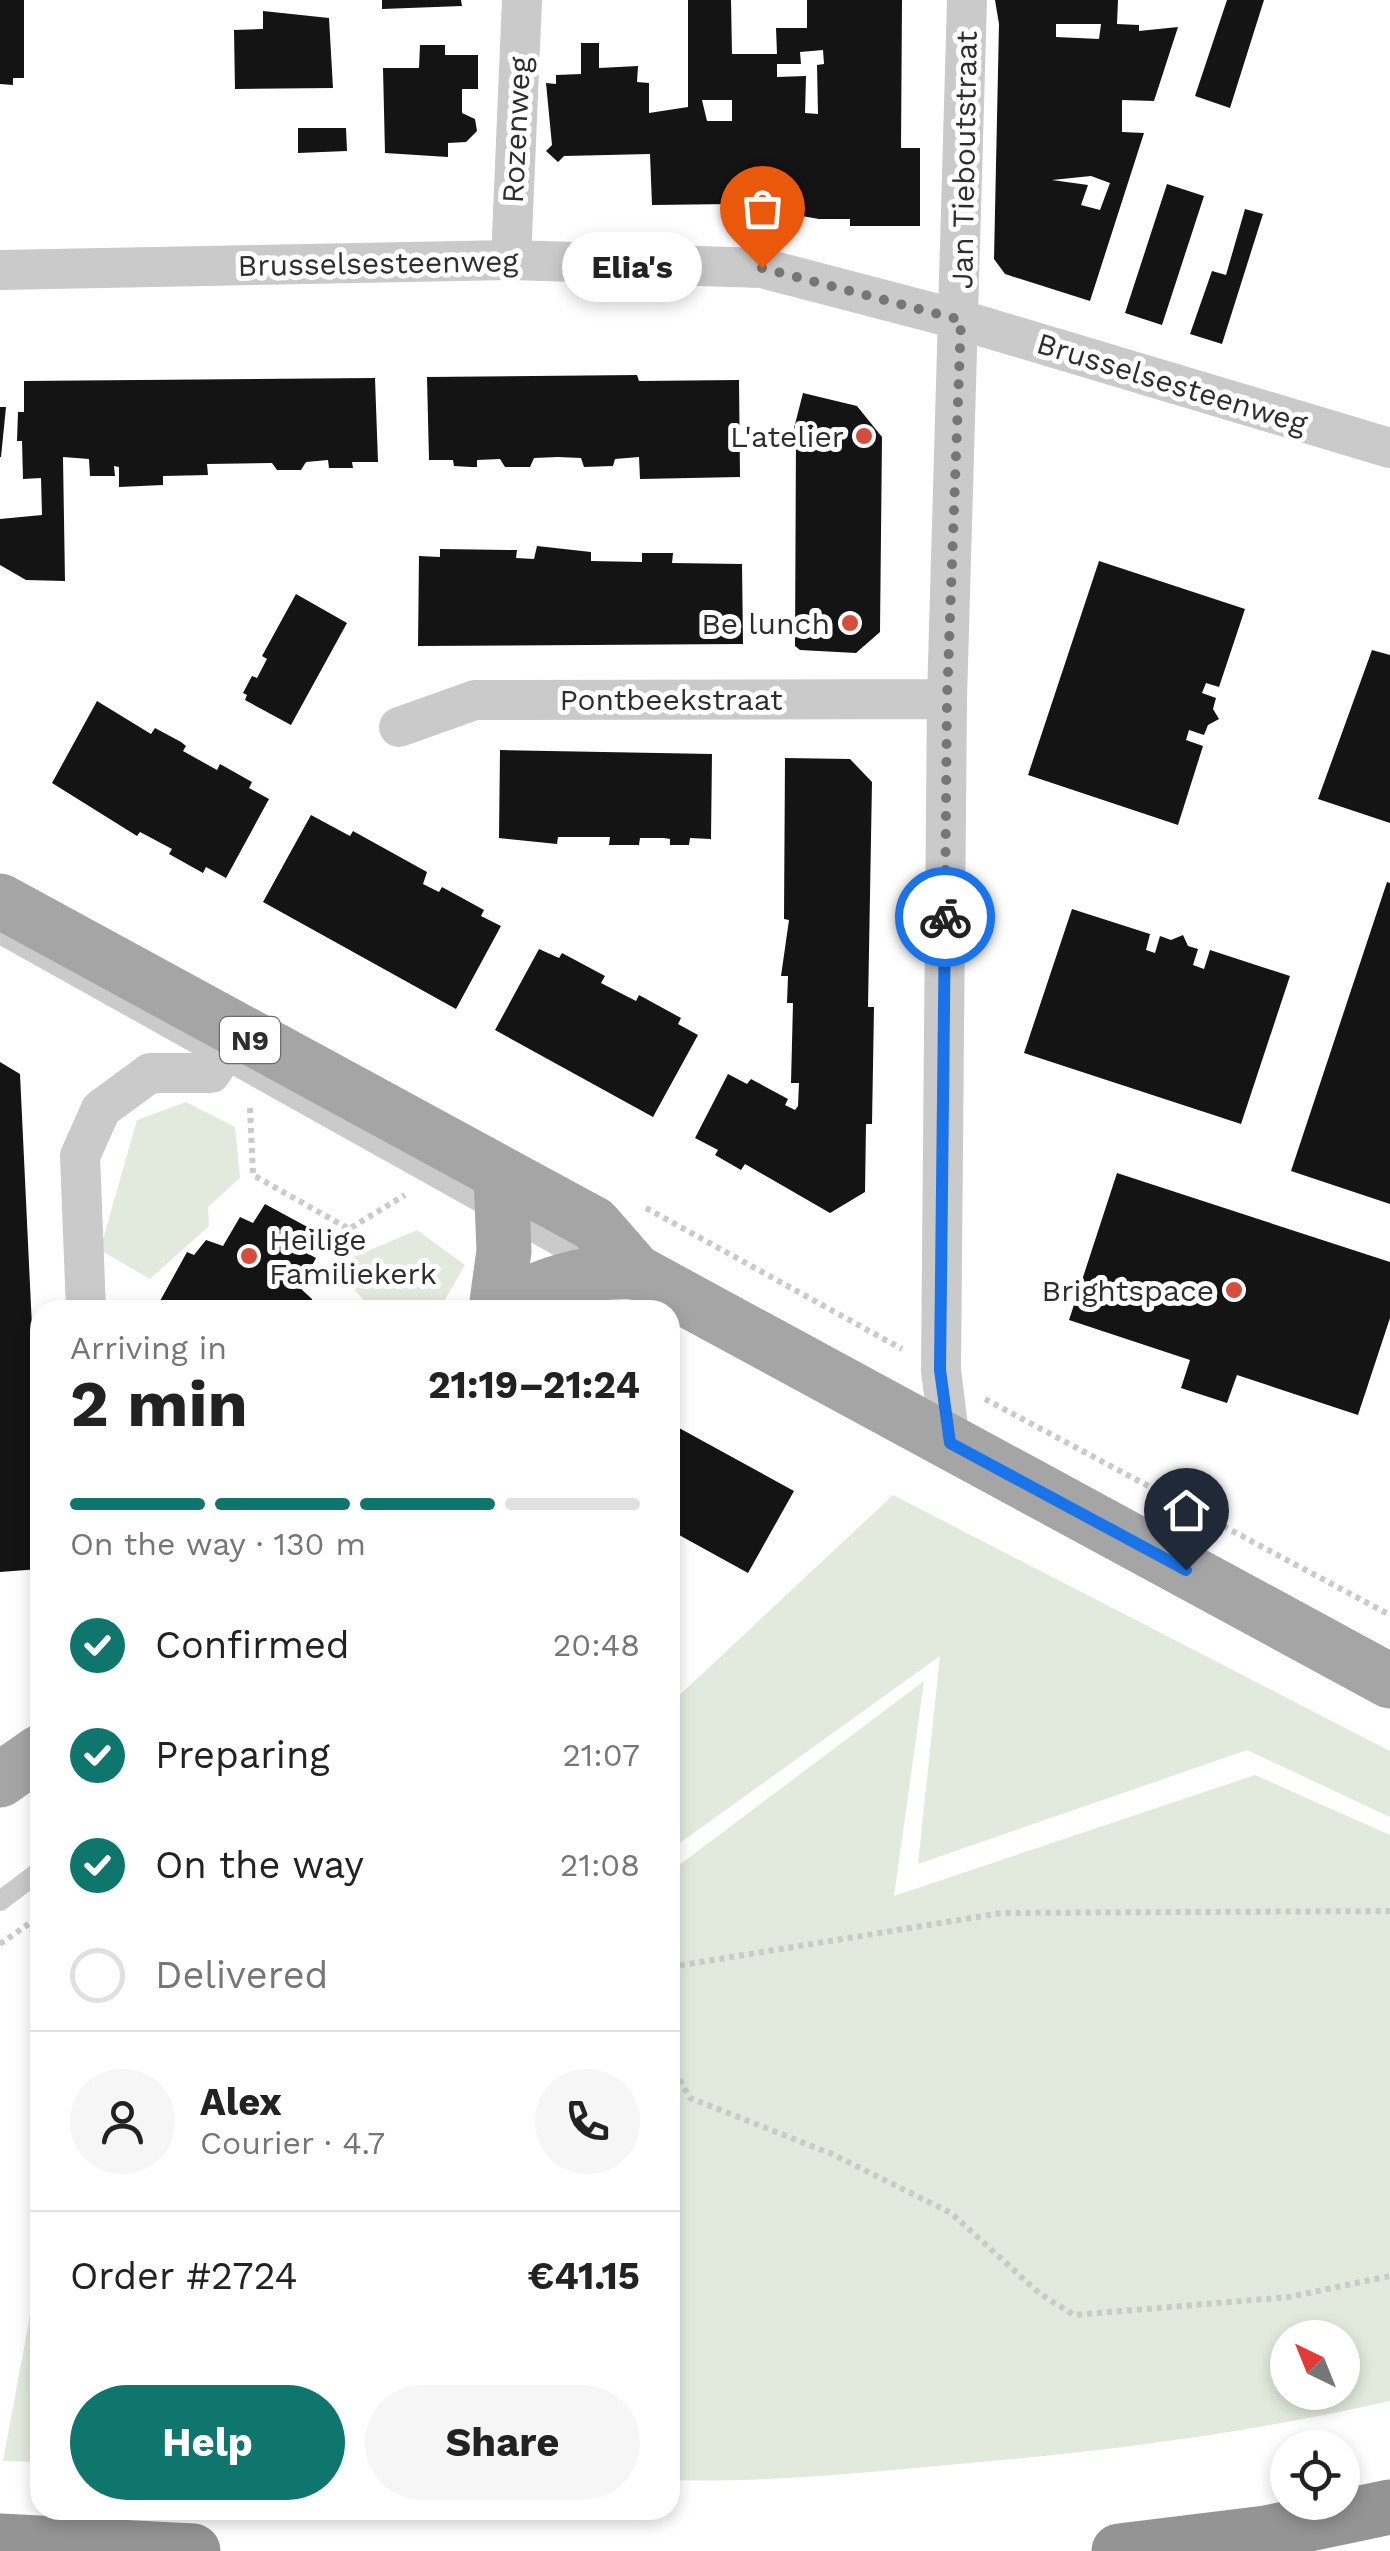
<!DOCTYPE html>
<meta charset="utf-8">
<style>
body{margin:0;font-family:"Work Sans",sans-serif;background:#f6f6f6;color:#222;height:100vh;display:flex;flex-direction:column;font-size:38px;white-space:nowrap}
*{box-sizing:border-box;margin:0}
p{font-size:32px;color:#767676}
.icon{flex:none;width:55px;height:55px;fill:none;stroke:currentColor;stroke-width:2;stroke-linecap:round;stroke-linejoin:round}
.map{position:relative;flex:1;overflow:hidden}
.side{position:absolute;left:30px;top:1300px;width:650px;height:1220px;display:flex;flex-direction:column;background:#fff;border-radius:30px;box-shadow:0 5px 15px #0003}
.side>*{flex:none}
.needle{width:65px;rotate:317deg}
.buttons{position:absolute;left:1270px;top:2320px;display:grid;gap:20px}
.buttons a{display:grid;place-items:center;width:90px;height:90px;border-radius:50%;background:#fff;box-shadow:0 5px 15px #0003;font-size:50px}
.pin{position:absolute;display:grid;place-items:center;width:85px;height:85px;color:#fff;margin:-102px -42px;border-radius:50% 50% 50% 0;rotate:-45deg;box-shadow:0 0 10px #0007}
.pin .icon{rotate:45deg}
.courier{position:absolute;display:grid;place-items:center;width:100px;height:100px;margin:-50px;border:8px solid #1a73e8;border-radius:50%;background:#fff;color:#222;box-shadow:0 2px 12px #0007}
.bubble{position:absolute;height:70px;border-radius:35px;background:#fff;box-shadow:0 5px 15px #0003;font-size:32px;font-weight:700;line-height:70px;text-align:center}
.headline em{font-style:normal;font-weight:700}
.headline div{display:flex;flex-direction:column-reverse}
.headline{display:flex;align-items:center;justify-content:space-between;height:170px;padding:0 40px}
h1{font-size:65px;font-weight:700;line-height:75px}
.bar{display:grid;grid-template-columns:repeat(4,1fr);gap:15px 10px;align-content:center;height:120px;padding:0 40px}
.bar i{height:12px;border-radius:8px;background:#e0e0e0}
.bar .current{background:#0f766e}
.bar p{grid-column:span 4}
.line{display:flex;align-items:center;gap:25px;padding:0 40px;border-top:2px solid #e0e0e0}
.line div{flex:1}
.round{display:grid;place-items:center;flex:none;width:105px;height:105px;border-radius:52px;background:#f6f6f6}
ol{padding:0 40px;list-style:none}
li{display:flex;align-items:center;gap:30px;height:110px}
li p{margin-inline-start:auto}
li .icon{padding:10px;border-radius:50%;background:#0f766e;color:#fff;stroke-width:4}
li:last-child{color:#767676}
li i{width:55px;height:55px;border:5px solid #e0e0e0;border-radius:50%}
.primary-button{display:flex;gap:20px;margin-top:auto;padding:20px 40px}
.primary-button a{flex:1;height:115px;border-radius:60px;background:#0f766e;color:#fff;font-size:40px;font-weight:700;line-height:115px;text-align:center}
.primary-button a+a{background:#f6f6f6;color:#222}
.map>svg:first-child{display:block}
.green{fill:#e1eadc;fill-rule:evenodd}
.building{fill:#141414;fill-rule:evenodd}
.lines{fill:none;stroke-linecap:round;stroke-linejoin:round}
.path{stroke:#cacaca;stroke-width:6;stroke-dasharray:5 5;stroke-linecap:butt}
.service{stroke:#cacaca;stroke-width:20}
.minor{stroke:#cacaca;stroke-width:40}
.primary{stroke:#a5a5a5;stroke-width:55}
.motorway{stroke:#949494;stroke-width:55}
.done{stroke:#767676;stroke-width:10;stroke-dasharray:0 18}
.route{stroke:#1a73e8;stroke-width:12}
.poi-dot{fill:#d64c3d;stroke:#fff;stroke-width:4}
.labels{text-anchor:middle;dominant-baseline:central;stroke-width:10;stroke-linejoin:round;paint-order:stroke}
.shield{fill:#fff;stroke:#6c6c6c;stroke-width:2.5}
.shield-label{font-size:28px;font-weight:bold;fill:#2d2d2d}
.street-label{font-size:30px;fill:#2d2d2d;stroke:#fff}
.poi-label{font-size:30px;fill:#2d2d2d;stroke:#fff;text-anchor:end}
</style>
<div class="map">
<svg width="1390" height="2551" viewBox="0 0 1390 2551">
<rect width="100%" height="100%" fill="#fff"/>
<path class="green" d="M186,1102L235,1127L240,1178L208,1207L209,1226L150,1279L100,1250L137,1120Z
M417,1230L465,1265L439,1310H371L335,1265Z
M893,1495L1390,1751V1817L1247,1750L918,1864L940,1656L670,1850V1704Z
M924,1681L894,1896L1255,1775L1390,1835V2401C1241,2435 1089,2453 937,2466C847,2474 760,2483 670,2480V1872ZM1288,2338H1342V2392H1288Z
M40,2262V2462L3,2461Z"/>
<path class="building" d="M0,0H24V78H13V85L0,84Z
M382,0H461L462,6L382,9Z
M688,0H731L732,54H777L776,28H807V0H902L901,148H920V226H850V219H819L734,204L652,205L650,154L564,156L558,162L546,151L552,145L546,83L556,84V75L581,74V43H599V68L638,66L637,82L649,83V113L688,107ZM823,50L824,64L817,65L818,114L805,113L806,76L777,77V64H801L800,52ZM702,100H732V121H707Z
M995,0H1118L1117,24L1139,25V31L1178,27L1154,101L1122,100V132L1144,133L1090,301L1005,274L994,259L999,24ZM1056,24H1101L1099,39L1056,37ZM1091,176L1110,183L1100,210L1081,205L1088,185L1052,180Z
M1227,0H1264L1230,108L1195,96Z
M263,11L329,18L333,88L235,89L234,30L263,29Z
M420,45H445V55H478V89H462V113L475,119L477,131L466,142L448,143V157L385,153L383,68H419Z
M298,128H346L347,151L298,153Z
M1167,184L1204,196L1162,325L1125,313Z
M1245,209L1263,214L1222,344L1190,334L1212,271L1226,275Z
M637,375L639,381L739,380L740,477L640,479L639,457L615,459L613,466L584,467L581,458L558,457L534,458L530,467H505L500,459L477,460V467H471L454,466L453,460H429L427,377Z
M375,378L378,462H352L353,468H329L328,460L306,462L301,470H277L272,463L207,464L208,475L163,476V485L119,487V467L114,466L115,476H90L89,459L63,457L65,581L26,580L0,565V519L42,515L41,478L23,479L22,441H17L18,412H24V381Z
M803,393L857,406L882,437L880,632L856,653L800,650L795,646L796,437L792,436Z
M0,407H6L1,457H0Z
M537,546L591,552V561L642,562V553H673L672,563L742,564L743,644L418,646L419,556L440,557V549L517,550L516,558L534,559Z
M1099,561L1245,609L1219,687L1206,683L1202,693L1216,698L1213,709L1219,719L1208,725L1204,735L1189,730L1186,740L1203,746L1178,825L1028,775Z
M296,594L347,623L291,725L245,700L247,695L243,693L252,676L257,678L267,659L262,656Z
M1372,650L1390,655V823L1318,799Z
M97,701L151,734L155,728L181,742L186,746L183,751L217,770L220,764L252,782L249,788L269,799L226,878L206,867L203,873L169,854L172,849L140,832L137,836L52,783Z
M500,750L712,754L711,839L690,838L689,845H670V839L664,838H640L639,845H609L610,837H558L557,844L499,838Z
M785,758L850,759L872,782L868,1007H874L872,1124H866L865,1192L830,1213L745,1164L741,1170L715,1155L718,1150L695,1138L728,1074L747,1084L751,1079L788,1099L785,1105L795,1110L798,1106L799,1083H791L793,1003H787L788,976H781L789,920L784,919Z
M311,815L350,836L353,831L427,872L423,884L439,892L442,887L484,910L481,916L501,926L456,1009L263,902Z
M1387,882L1390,883V1204L1291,1171Z
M1072,909L1150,934L1146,950L1155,953L1160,936L1171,940L1183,935L1188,946L1198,949L1193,965L1204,969L1210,950L1290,976L1241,1124L1024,1053Z
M539,949L559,958L562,953L605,976L601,983L636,1001L639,995L681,1018L678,1024L698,1035L653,1117L495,1030Z
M0,1062L20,1074L40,1496V1569L0,1572Z
M1117,1173L1390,1262V1318L1358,1415L1237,1375L1227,1403L1181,1388L1190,1360L1069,1320Z
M265,1204L313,1230L301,1250L316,1258L300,1288L312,1299L313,1310H155L187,1252L194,1255L206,1240L223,1246L240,1217L253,1223Z
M670,1423L794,1491L748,1573L670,1530Z"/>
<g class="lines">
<path class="path" d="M250,1108L253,1175L349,1229L405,1195
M646,1208L902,1349
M985,1399L1390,1615
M0,1944L40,1916
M670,1967L1002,1913L1390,1911
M670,2062L690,2098L832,2154L951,2213L1039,2293L1074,2315L1289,2297L1390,2276"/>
<path class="service" d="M0,934L592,1265
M0,1901L40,1871"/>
<path class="minor" d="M511,260L522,0
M0,270L511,260L762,268L961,320L1390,448
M399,727L475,700L947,699
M86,1310L80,1156L101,1109L150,1073H211L222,1056L259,1045
M950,1443L941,1370L947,699L967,0"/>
<path class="primary" d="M0,901L594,1224L636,1272L1390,1681
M496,1309L504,1251L501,1175
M495,1310C540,1286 585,1269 636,1272
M0,1780L40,1752"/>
<path class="motorway" d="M0,2541L193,2551
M1119,2551L1266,2533L1390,2507"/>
</g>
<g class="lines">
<path class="done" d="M762,268L961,320L947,699L945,917"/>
<path class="route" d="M945,917L940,1370L950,1443L1186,1570"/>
</g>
<g class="poi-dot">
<circle cx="864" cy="436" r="10"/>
<circle cx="850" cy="623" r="10"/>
<circle cx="249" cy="1256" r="10"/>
<circle cx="1234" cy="1290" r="10"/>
</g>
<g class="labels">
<rect class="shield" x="220" y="1017" width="60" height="46" rx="8"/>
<g class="shield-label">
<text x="250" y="1040">N9</text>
</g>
<g class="street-label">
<text transform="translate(516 130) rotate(-87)">Rozenweg</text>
<text transform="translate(964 160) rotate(-89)">Jan Tieboutstraat</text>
<text transform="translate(378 263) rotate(-1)">Brusselsesteenweg</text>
<text transform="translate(1172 383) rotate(17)">Brusselsesteenweg</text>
<text x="671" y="699">Pontbeekstraat</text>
</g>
<g class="poi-label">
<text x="844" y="436">L'atelier</text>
<text x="830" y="623">Be lunch</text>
<text x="269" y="1239" text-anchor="start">Heilige<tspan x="269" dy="34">Familiekerk</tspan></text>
<text x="1214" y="1290">Brightspace</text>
</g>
</g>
</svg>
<div class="buttons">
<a><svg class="needle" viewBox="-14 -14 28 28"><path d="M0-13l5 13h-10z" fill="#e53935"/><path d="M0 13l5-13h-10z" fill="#767676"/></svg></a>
<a><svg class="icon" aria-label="locate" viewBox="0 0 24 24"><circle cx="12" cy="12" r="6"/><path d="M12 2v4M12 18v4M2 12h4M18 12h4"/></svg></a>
</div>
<div class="pin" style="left:762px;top:268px;background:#ea580c"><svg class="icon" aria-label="bag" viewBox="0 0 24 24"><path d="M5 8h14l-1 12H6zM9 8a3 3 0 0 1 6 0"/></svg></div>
<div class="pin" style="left:1186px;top:1570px;background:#1f2937"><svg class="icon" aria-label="home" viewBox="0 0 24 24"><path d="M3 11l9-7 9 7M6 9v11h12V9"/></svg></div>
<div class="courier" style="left:945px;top:917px"><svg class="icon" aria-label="bike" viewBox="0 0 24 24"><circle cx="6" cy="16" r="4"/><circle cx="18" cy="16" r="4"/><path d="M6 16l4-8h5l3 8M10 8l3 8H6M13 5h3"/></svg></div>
<div class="bubble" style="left:562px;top:232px;width:140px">Elia's</div>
<section class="side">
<div class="headline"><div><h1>2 min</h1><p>Arriving in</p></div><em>21:19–21:24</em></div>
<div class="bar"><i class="current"></i><i class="current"></i><i class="current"></i><i></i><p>On the way · 130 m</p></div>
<ol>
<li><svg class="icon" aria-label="check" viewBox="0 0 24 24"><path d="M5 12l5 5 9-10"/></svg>Confirmed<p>20:48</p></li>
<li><svg class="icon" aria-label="check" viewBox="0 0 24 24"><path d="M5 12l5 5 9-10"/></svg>Preparing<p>21:07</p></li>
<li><svg class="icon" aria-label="check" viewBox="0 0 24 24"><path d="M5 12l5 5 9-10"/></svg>On the way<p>21:08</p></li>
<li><i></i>Delivered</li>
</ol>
<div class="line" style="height:180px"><a class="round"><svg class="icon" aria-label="person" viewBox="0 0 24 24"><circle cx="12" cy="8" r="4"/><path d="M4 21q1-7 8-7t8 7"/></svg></a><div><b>Alex</b><p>Courier · 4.7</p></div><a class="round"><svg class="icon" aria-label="phone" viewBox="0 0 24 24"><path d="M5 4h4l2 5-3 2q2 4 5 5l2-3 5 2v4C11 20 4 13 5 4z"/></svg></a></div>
<div class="line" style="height:130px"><div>Order #2724</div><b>€41.15</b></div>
<div class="primary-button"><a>Help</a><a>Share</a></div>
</section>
</div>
